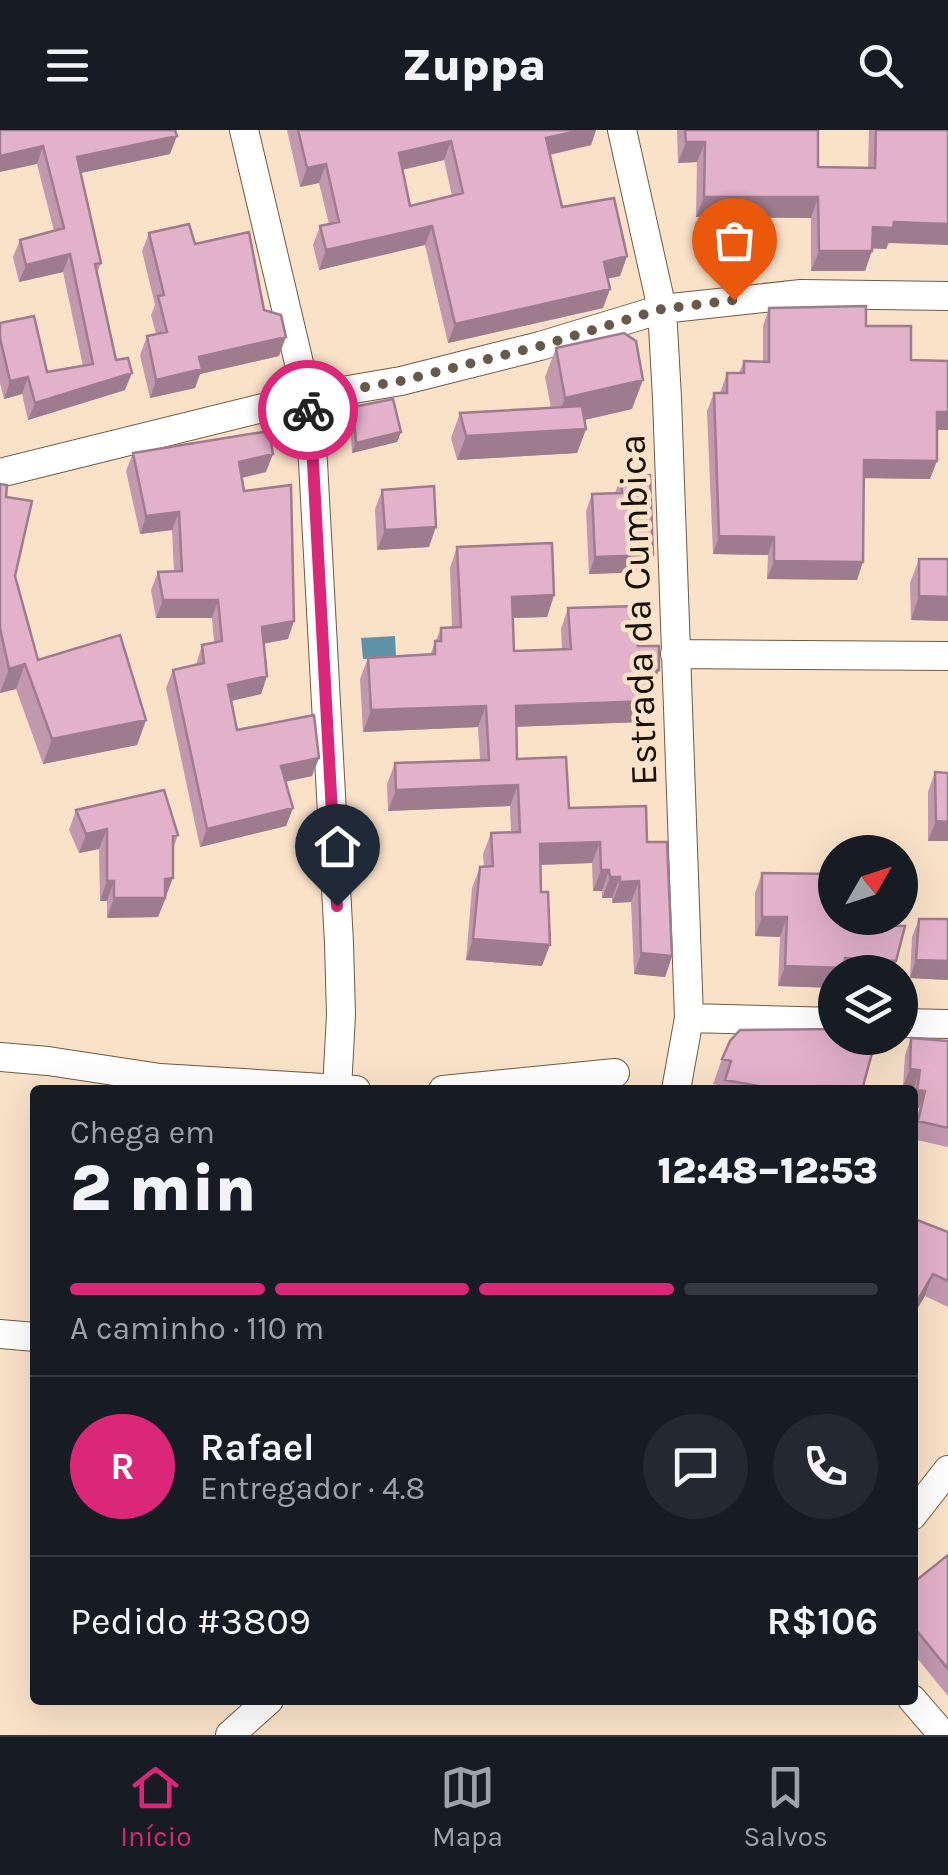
<!DOCTYPE html>
<html lang="pt">
<meta charset="utf-8">
<style>
body{margin:0;font-family:Karla,sans-serif;background:#242831;color:#f1f3f6;height:100vh;display:flex;flex-direction:column;font-size:38px;white-space:nowrap}
*{box-sizing:border-box;margin:0}
p{font-size:32px;color:#9ea1a6}
.icon{flex:none;width:55px;height:55px;fill:none;stroke:currentColor;stroke-width:2;stroke-linecap:round;stroke-linejoin:round}
.map{position:relative;flex:1;overflow:hidden}
.drawer{position:absolute;left:30px;top:955px;width:888px;height:620px;display:flex;flex-direction:column;background:#171b24;border-radius:10px;box-shadow:0 10px 40px #0002}
.drawer>*{flex:none}
.needle{width:65px;rotate:51deg}
.tools{position:absolute;left:818px;top:705px;display:grid;gap:20px}
.tools a{display:grid;place-items:center;width:100px;height:100px;border-radius:50%;background:#171b24;box-shadow:0 10px 40px #0002;font-size:50px}
.pin{position:absolute;display:grid;place-items:center;width:85px;height:85px;color:#fff;margin:-102px -42px;border-radius:50% 50% 50% 0;rotate:-45deg;box-shadow:0 0 10px #0007}
.pin .icon{rotate:45deg}
.courier{position:absolute;display:grid;place-items:center;width:100px;height:100px;margin:-50px;border:8px solid #db2777;border-radius:50%;background:#fff;color:#222;box-shadow:0 2px 12px #0007}
.overview em{font-style:normal;font-weight:800}
.overview div{display:flex;flex-direction:column-reverse}
.overview{display:flex;align-items:center;justify-content:space-between;height:170px;padding:0 40px}
h1{font-size:65px;font-weight:800;line-height:75px}
.bar{display:grid;grid-template-columns:repeat(4,1fr);gap:15px 10px;align-content:center;height:120px;padding:0 40px}
.bar i{height:12px;border-radius:8px;background:#363941}
.bar .current{background:#db2777}
.bar p{grid-column:span 4}
.line{display:flex;align-items:center;gap:25px;padding:0 40px;border-top:2px solid #363941}
.line div{flex:1}
.round{display:grid;place-items:center;flex:none;width:105px;height:105px;border-radius:52px;background:#242831}
header{display:flex;justify-content:space-between;align-items:center;height:130px;padding:0 40px;background:#171b24;font-size:45px;font-weight:800}
.tabs{display:flex;justify-content:space-around;align-items:center;height:140px;border-top:2px solid #363941;background:#171b24;font-size:28px;color:#9ea1a6}
.tabs a{display:grid;justify-items:center;gap:5px}
.tabs .current{color:#db2777}
.map>svg:first-child{display:block}
.water{fill:#5f91a8}
.lines{fill:none;stroke-linecap:round;stroke-linejoin:round}
.minor-casing{stroke:#6f5a45;stroke-width:30}
.minor{stroke:#fff;stroke-width:28}
.wall{fill:#c298ae;fill-rule:evenodd}
.shaded-wall{fill:#9e7c8d}
.building{fill:#e2b1ca;stroke:#9e7c8d;stroke-width:2.5;fill-rule:evenodd}
.done{stroke:#675a4b;stroke-width:10;stroke-dasharray:0 18}
.route{stroke:#db2777;stroke-width:12}
.labels{text-anchor:middle;dominant-baseline:central;stroke-width:9;stroke-linejoin:round;paint-order:stroke}
.street-label{font-size:38px;fill:#181007;stroke:#fae2c9}
</style>
<header><svg class="icon" aria-label="menu" viewBox="0 0 24 24"><path d="M4 6h16M4 12h16M4 18h16"/></svg>Zuppa<svg class="icon" aria-label="search" viewBox="0 0 24 24"><circle cx="10" cy="10" r="6"/><path d="M15 15l6 6"/></svg></header>
<div class="map">
<svg width="948" height="1605" viewBox="0 0 948 1605">
<rect width="100%" height="100%" fill="#fae2c9"/>
<path class="water" d="M395,506L396,527L363,529L361,508Z"/>
<g class="lines">
<defs>
<path id="minor" d="M244,0L307,267L313,332L339,813L341,885L337,959
M622,0L662,179L667,268L689,888L676,960
M0,343L307,267L401,251L540,216L662,179L801,164L948,166
M675,524L948,526
M689,888L835,892
M900,893L948,894
M0,927L48,931L160,948L356,960
M443,960L615,943
M0,1204L35,1207
M912,1386L948,1340
M912,1569L943,1605
M230,1605L269,1570"/>
</defs>
<use href="#minor" class="minor-casing"/>
<use href="#minor" class="minor"/>
</g>
<path class="wall" d="M0,0L170,24L81,43L101,133L97,143L116,230L125,260L28,290L22,264L4,269L0,253V193L47,242L83,236L63,142L19,152L13,127L20,110L54,101L37,34Z
M287,0H596L591,15L550,25L562,77L627,126L620,146L607,148L610,159L603,178L448,213L425,115L319,140L313,115L320,96L329,94L319,53L300,57ZM444,30L452,66L410,76L402,40Z
M677,0H818V37L868,38L869,0H948L886,119L872,118L865,141H811V88L696,87L697,32L678,33Z
M149,103L195,114L264,180L279,226L200,244L195,258L150,268L140,225L147,206L156,204L151,185L155,175L142,121Z
M769,178L866,196L911,230L937,300L930,349L864,348L857,450L767,449L768,425L713,424L707,281L714,263H720L727,243H739L744,231L763,232V196Z
M556,218L632,279L584,290L586,299L577,323L457,330L451,308L460,283L551,278L545,247Z
M353,277L401,302L397,312L352,323L350,287Z
M133,323L266,342L242,348L244,361L288,509L264,514L267,546L261,564L231,571L237,600L319,628L312,646L285,652L293,678L286,696L200,717L166,558L173,540L196,535L202,515L214,512L212,488H156L151,460L158,442L174,441L172,400L140,404L126,341Z
M621,347L653,425L647,442L589,444L586,381L592,364L615,363Z
M0,354L6,367L15,446L38,530L146,590L137,615L43,634L16,559L0,563Z
M382,360L429,417L377,420L375,379Z
M457,417L554,465L547,487L513,488L514,521L562,519L561,499L568,478L638,516L651,561H649L641,592L516,597L517,629L569,678L647,712L672,826L665,847L634,844L631,772L612,773V768H602V761H593L592,733L541,735L542,836L466,830L472,758L480,737H484L483,724L491,703L511,702L510,676L388,681L387,654L395,633L480,630L478,597L363,602L360,549L368,528L430,525L441,498H452L450,438Z
M919,429H948V491L911,490L910,453Z
M935,642L948,711H928V662Z
M76,680L178,705L173,719L166,768L158,787L107,788V771H100L99,719L79,723L69,700Z
M762,743L844,794L896,831L892,842H835V858L778,856L780,807L755,806V763Z
M919,789H948V850L910,848L912,807Z
M911,908L948,911V1017L912,1009L919,978L912,977L914,957L903,956L905,925Z
M722,929L862,960H720L722,956L713,954Z
M948,1102V1177L925,1166Z
M948,1425V1566L912,1522V1452L913,1453Z"/>
<path class="shaded-wall" d="M582,0H596L591,15L539,27L546,8Z
M177,6L170,24L71,45L77,27Z
M451,11L444,30L392,42L399,23Z
M686,12H705L697,32L678,33Z
M43,16L37,34L0,42V26Z
M326,34L319,53L300,57L307,38Z
M704,67H818L811,88L696,87Z
M894,92L948,94V115L888,113L886,119L865,118L873,97Z
M432,96L425,115L319,140L326,120Z
M819,121H872L865,141H811Z
M70,124L63,142L19,152L26,135Z
M627,126L620,146L597,151L604,132Z
M610,159L603,178L448,213L455,194Z
M286,207L279,226L200,244L195,258L150,268L156,250L199,227Z
M132,243L125,260L28,290L35,273Z
M28,247L22,264L4,269L10,251Z
M643,250L632,279L554,297L565,268Z
M937,282H948V300H930Z
M586,299L577,323L457,330L466,306Z
M401,302L397,312L352,323L356,313Z
M273,324L266,342L232,350L239,332Z
M864,330L937,331L930,349L858,348Z
M179,382L172,400L140,404L146,386Z
M436,397L429,417L377,420L385,400Z
M719,406L774,407L768,425L713,424Z
M653,425L647,442L589,444L595,427Z
M774,431L863,432L857,450L767,449Z
M554,465L547,487L504,488L512,467Z
M919,466L948,467V491L911,490Z
M163,470H218L212,488H156Z
M294,491L288,509L255,515L262,497Z
M25,534L16,559L0,563L9,539Z
M648,540H659L651,561H640Z
M267,546L261,564L221,573L228,555Z
M649,571L641,592L508,597L516,576Z
M486,576L478,597L363,602L371,580Z
M146,590L137,615L43,634L52,609Z
M319,628L312,646L274,654L281,636Z
M518,655L510,676L388,681L396,660Z
M293,678L286,696L200,717L207,699Z
M936,691L948,692V711H928Z
M107,699L99,719L79,723L86,704Z
M600,712L592,733L532,735L540,714Z
M601,740H609L602,761H593Z
M610,747H620L612,768H602Z
M173,748L158,787L107,788L114,768L165,749Z
M107,751H114L107,771H100Z
M639,751L631,772L612,773L620,752Z
M762,787H787L780,807L755,806Z
M473,809L550,815L542,836L466,830Z
M641,823L672,826L665,847L634,844Z
M845,828L896,831L892,842H835V858L778,856L785,836Z
M916,830L948,831V850L910,848Z
M910,939L920,940L914,957L903,956Z
M917,960L925,961L919,978L912,977Z
M933,1144L925,1166L912,1188V1180Z"/>
<path class="building" d="M0,0H175L177,6L77,27L101,133L95,134L116,230L128,228L132,243L35,273L28,247L10,251L0,208V193L34,186L47,242L93,234L70,124L26,135L20,110L64,98L43,16L0,26Z
M298,0H582L546,8L562,77L614,68L627,126L604,132L610,159L455,194L432,96L326,120L320,96L339,92L326,34L307,38ZM451,11L463,63L410,76L399,23Z
M685,0H818V37L875,38L876,0H948V94L894,92L893,98L873,97L872,121H819L818,67H704L705,12H686Z
M189,94L195,114L249,102L264,180L281,185L286,207L199,227L202,239L156,250L147,206L167,202L158,166L164,165L149,103Z
M866,176V196H911V230L948,231V282H937V331L864,330L863,432L774,431V407L719,406L714,263H727V243H744V231L769,232V178Z
M624,203L636,211L643,250L565,268L556,218Z
M393,269L401,302L356,313L353,277Z
M582,276L586,299L466,306L460,283Z
M269,301L273,324L239,332L244,361L291,355L294,491L262,497L267,546L228,555L237,600L314,585L319,628L281,636L293,678L207,699L173,540L204,533L202,515L222,511L218,470H163L158,442L182,441L179,382L146,386L133,323Z
M650,345L653,425L595,427L592,364L622,363L621,347Z
M0,354L7,355L6,367L32,371L15,446L38,530L120,505L146,590L52,609L25,534L9,539L0,498Z
M434,356L436,397L385,400L382,360Z
M552,413L554,465L512,467L514,521L571,519L568,478L637,476L638,516H659V540H648L649,571L516,576L517,629L566,627L569,678L646,676L647,712H667L672,826L641,823L639,751L620,752V747H610L609,740H601L600,712L540,714L541,762H548L550,815L473,809L480,737L493,736L491,703L520,702L518,655L396,660L395,633L489,630L486,576L371,580L368,528L435,524V511H441V498L461,497L457,417Z
M919,429H948V467L919,466Z
M935,642L948,643V692L936,691Z
M164,660L178,705L173,706V748L165,749V768H114V751H107V699L86,704L76,680Z
M762,743L835,744V788H845L844,794L905,796L896,831L845,828L844,838L785,836L787,787H762Z
M919,789H948V831L916,830Z
M835,899V908H876L862,960H780L725,950L731,931L722,929L730,911L740,900Z
M911,908L948,911V998L918,991L925,961L917,960L920,940L910,939Z
M912,1088L948,1102V1151L933,1144L912,1180Z
M948,1425V1539L912,1495V1452L913,1453Z"/>
<g class="lines">
<path class="done" d="M308,280L307,267L401,251L540,216L662,179L734,170"/>
<path class="route" d="M308,280L313,332L337,776"/>
</g>
<g class="labels">
<g class="street-label">
<text transform="translate(638 480) rotate(-92)">Estrada da Cumbica</text>
</g>
</g>
</svg>
<div class="tools">
<a><svg class="needle" viewBox="-14 -14 28 28"><path d="M0-13l5 13h-10z" fill="#e53935"/><path d="M0 13l5-13h-10z" fill="#9ea1a6"/></svg></a>
<a><svg class="icon" aria-label="layers" viewBox="0 0 24 24"><path d="M12 4l9 5-9 5-9-5zM3 14l9 5 9-5"/></svg></a>
</div>
<div class="pin" style="left:734px;top:170px;background:#ea580c"><svg class="icon" aria-label="bag" viewBox="0 0 24 24"><path d="M5 8h14l-1 12H6zM9 8a3 3 0 0 1 6 0"/></svg></div>
<div class="pin" style="left:337px;top:776px;background:#1f2937"><svg class="icon" aria-label="home" viewBox="0 0 24 24"><path d="M3 11l9-7 9 7M6 9v11h12V9"/></svg></div>
<div class="courier" style="left:308px;top:280px"><svg class="icon" aria-label="bike" viewBox="0 0 24 24"><circle cx="6" cy="16" r="4"/><circle cx="18" cy="16" r="4"/><path d="M6 16l4-8h5l3 8M10 8l3 8H6M13 5h3"/></svg></div>
<section class="drawer">
<div class="overview"><div><h1>2 min</h1><p>Chega em</p></div><em>12:48–12:53</em></div>
<div class="bar"><i class="current"></i><i class="current"></i><i class="current"></i><i></i><p>A caminho · 110 m</p></div>
<div class="line" style="height:180px"><b class="round" style="background:#db2777;color:#fff">R</b><div><b>Rafael</b><p>Entregador · 4.8</p></div><a class="round"><svg class="icon" aria-label="chat" viewBox="0 0 24 24"><path d="M4 5h16v11H9l-5 4z"/></svg></a><a class="round"><svg class="icon" aria-label="phone" viewBox="0 0 24 24"><path d="M5 4h4l2 5-3 2q2 4 5 5l2-3 5 2v4C11 20 4 13 5 4z"/></svg></a></div>
<div class="line" style="height:130px"><div>Pedido #3809</div><b>R$106</b></div>
</section>
</div>
<nav class="tabs">
<a class="current"><svg class="icon" aria-label="home" viewBox="0 0 24 24"><path d="M3 11l9-7 9 7M6 9v11h12V9"/></svg>Início</a>
<a><svg class="icon" aria-label="map" viewBox="0 0 24 24"><path d="M3 6l6-2 6 2 6-2v14l-6 2-6-2-6 2zM9 4v14M15 6v14"/></svg>Mapa</a>
<a><svg class="icon" aria-label="saved" viewBox="0 0 24 24"><path d="M7 4h10v16l-5-4-5 4z"/></svg>Salvos</a>
</nav>
